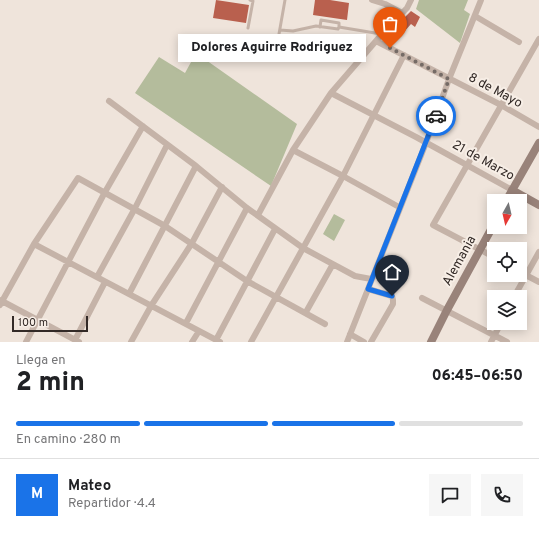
<!DOCTYPE html>
<html lang="es">
<meta charset="utf-8">
<style>
body{margin:0;font-family:Overpass,sans-serif;background:#f6f6f6;color:#202124;height:100vh;display:flex;flex-direction:column;font-size:15px;white-space:nowrap}
*{box-sizing:border-box;margin:0}
p{font-size:13px;color:#757577}
.icon{flex:none;width:22px;height:22px;fill:none;stroke:currentColor;stroke-width:2;stroke-linecap:round;stroke-linejoin:round}
.map{position:relative;height:342px;overflow:hidden}
.details{display:flex;flex-direction:column;background:#fff;flex:1}
.details>*{flex:none}
.needle{width:26px;rotate:188deg}
.buttons{position:absolute;left:487px;top:194px;display:grid;gap:8px}
.buttons a{display:grid;place-items:center;width:40px;height:40px;border-radius:0px;background:#fff;box-shadow:0 2px 10px #0003;font-size:20px}
.scale{position:absolute;left:12px;bottom:10px;width:76px;box-sizing:border-box;padding-left:4px;border:2px solid #332a27;border-top:0;font-size:11px;line-height:14px;white-space:nowrap;color:#332a27;-webkit-text-stroke:3px #f7eee6;paint-order:stroke}
.pin{position:absolute;display:grid;place-items:center;width:34px;height:34px;color:#fff;margin:-41px -17px;border-radius:50% 50% 50% 0;rotate:-45deg;box-shadow:0 0 4px #0007}
.pin .icon{rotate:45deg}
.courier{position:absolute;display:grid;place-items:center;width:40px;height:40px;margin:-20px;border:3px solid #1a73e8;border-radius:50%;background:#fff;color:#222;box-shadow:0 1px 5px #0007}
.bubble{position:absolute;height:28px;border-radius:0px;background:#fff;box-shadow:0 2px 10px #0003;font-size:13px;font-weight:800;line-height:28px;text-align:center}
.headline em{font-style:normal;font-weight:800}
.headline div{display:flex;flex-direction:column-reverse}
.headline{display:flex;align-items:center;justify-content:space-between;height:68px;padding:0 16px}
h1{font-size:26px;font-weight:800;line-height:30px}
.bar{display:grid;grid-template-columns:repeat(4,1fr);gap:6px 4px;align-content:center;height:48px;padding:0 16px}
.bar i{height:5px;border-radius:3px;background:#e0e0e0}
.bar .on{background:#1a73e8}
.bar p{grid-column:span 4}
.line{display:flex;align-items:center;gap:10px;padding:0 16px;border-top:1px solid #e0e0e0}
.line div{flex:1}
.round{display:grid;place-items:center;flex:none;width:42px;height:42px;border-radius:0px;background:#f6f6f6}
.map>svg:first-child{display:block}
.green{fill:#b4bc9c}
.building{fill:#b9604e}
.lines{fill:none;stroke-linecap:round;stroke-linejoin:round}
.lane{stroke:#c5b3a8;stroke-width:3}
.street{stroke:#c5b3a8;stroke-width:6}
.secondary{stroke:#99837a;stroke-width:8}
.done{stroke:#756b66;stroke-width:4;stroke-dasharray:0 7.2}
.route{stroke:#1a73e8;stroke-width:5}
.labels{text-anchor:middle;dominant-baseline:central;stroke-width:4;stroke-linejoin:round;paint-order:stroke}
.street-label{font-size:13px;fill:#332a27;stroke:#f7eee6}
</style>
<div class="map">
<svg width="539" height="342" viewBox="0 0 539 342">
<rect width="100%" height="100%" fill="#efe4db"/>
<path class="green" d="M419,0H468L464,10L470,14L460,43L416,9Z
M196,53L297,124L271,186L135,93L159,57L185,73Z
M334,214L345,220L334,241L323,234Z"/>
<path class="building" d="M216,0L249,5L246,23L213,18Z
M315,0H330L349,3L347,20L313,15Z
M411,11L420,17L415,27L411,24L396,41L391,37L406,20L404,18Z
M262,34L292,39L289,58L278,56L277,61L268,60L269,55L259,53Z"/>
<g class="lines">
<path class="lane" d="M320,27L321,20L339,23V27
M248,28L253,1L250,0
M280,30L293,31L316,26L338,29L339,27L381,34
M279,34L285,0"/>
<path class="street" d="M372,0L385,4L402,13
M475,16L519,42
M376,41L501,105L539,127
M331,93L416,137L512,190
M109,101L196,166L247,208L303,248L355,276L371,279
M293,150L343,176L399,207
M258,215L293,150L331,93L382,34L407,8L411,0
M34,244L220,342
M494,257L433,225L539,39
M520,272L539,282
M97,277L134,210L167,145
M368,289L392,296L393,300V304L371,342
M129,294L196,166
M514,297L539,252
M422,298L507,342
M0,300L79,342
M0,305L34,244L78,178L165,226L247,281L325,324
M306,312L333,264
M186,323L247,208
M350,334L364,342
M75,340L105,282
M216,340L275,229
M26,342L105,192L143,126
M131,342L151,306L192,243L222,187
M192,342L199,331
M251,342L343,176L404,55
M347,342L426,143L449,79L481,0
M491,342L501,323"/>
<path class="secondary" d="M512,190L539,205
M506,201L539,143
M431,342L447,310L494,224"/>
</g>
<g class="lines">
<path class="done" d="M390,48L449,79L436,116"/>
<path class="route" d="M392,296L368,289L436,116"/>
</g>
<g class="labels">
<g class="street-label">
<text transform="translate(495 91) rotate(28)">8 de Mayo</text>
<text transform="translate(483 161) rotate(29)">21 de Marzo</text>
<text transform="translate(460 261) rotate(-61)">Alemania</text>
</g>
</g>
</svg>
<div class="buttons">
<a><svg class="needle" viewBox="-14 -14 28 28"><path d="M0-13l5 13h-10z" fill="#e53935"/><path d="M0 13l5-13h-10z" fill="#757577"/></svg></a>
<a><svg class="icon" aria-label="locate" viewBox="0 0 24 24"><circle cx="12" cy="12" r="6"/><path d="M12 2v4M12 18v4M2 12h4M18 12h4"/></svg></a>
<a><svg class="icon" aria-label="layers" viewBox="0 0 24 24"><path d="M12 4l9 5-9 5-9-5zM3 14l9 5 9-5"/></svg></a>
</div>
<div class="scale">100 m</div>
<div class="pin" style="left:390px;top:48px;background:#ea580c"><svg class="icon" aria-label="bag" viewBox="0 0 24 24"><path d="M5 8h14l-1 12H6zM9 8a3 3 0 0 1 6 0"/></svg></div>
<div class="pin" style="left:392px;top:296px;background:#1f2937"><svg class="icon" aria-label="home" viewBox="0 0 24 24"><path d="M3 11l9-7 9 7M6 9v11h12V9"/></svg></div>
<div class="courier" style="left:436px;top:116px"><svg class="icon" aria-label="car" viewBox="0 0 24 24"><path d="M5 17H2v-5l4-1 3-4h7l3 4 3 1v5h-3M9 17h6M6 11h13"/><circle cx="7" cy="17" r="2"/><circle cx="17" cy="17" r="2"/></svg></div>
<div class="bubble" style="left:178px;top:34px;width:188px">Dolores Aguirre Rodriguez</div>
</div>
<section class="details">
<div class="headline"><div><h1>2 min</h1><p>Llega en</p></div><em>06:45–06:50</em></div>
<div class="bar"><i class="on"></i><i class="on"></i><i class="on"></i><i></i><p>En camino · 280 m</p></div>
<div class="line" style="height:72px"><b class="round" style="background:#1a73e8;color:#fff">M</b><div><b>Mateo</b><p>Repartidor · 4.4</p></div><a class="round"><svg class="icon" aria-label="chat" viewBox="0 0 24 24"><path d="M4 5h16v11H9l-5 4z"/></svg></a><a class="round"><svg class="icon" aria-label="phone" viewBox="0 0 24 24"><path d="M5 4h4l2 5-3 2q2 4 5 5l2-3 5 2v4C11 20 4 13 5 4z"/></svg></a></div>
</section>
